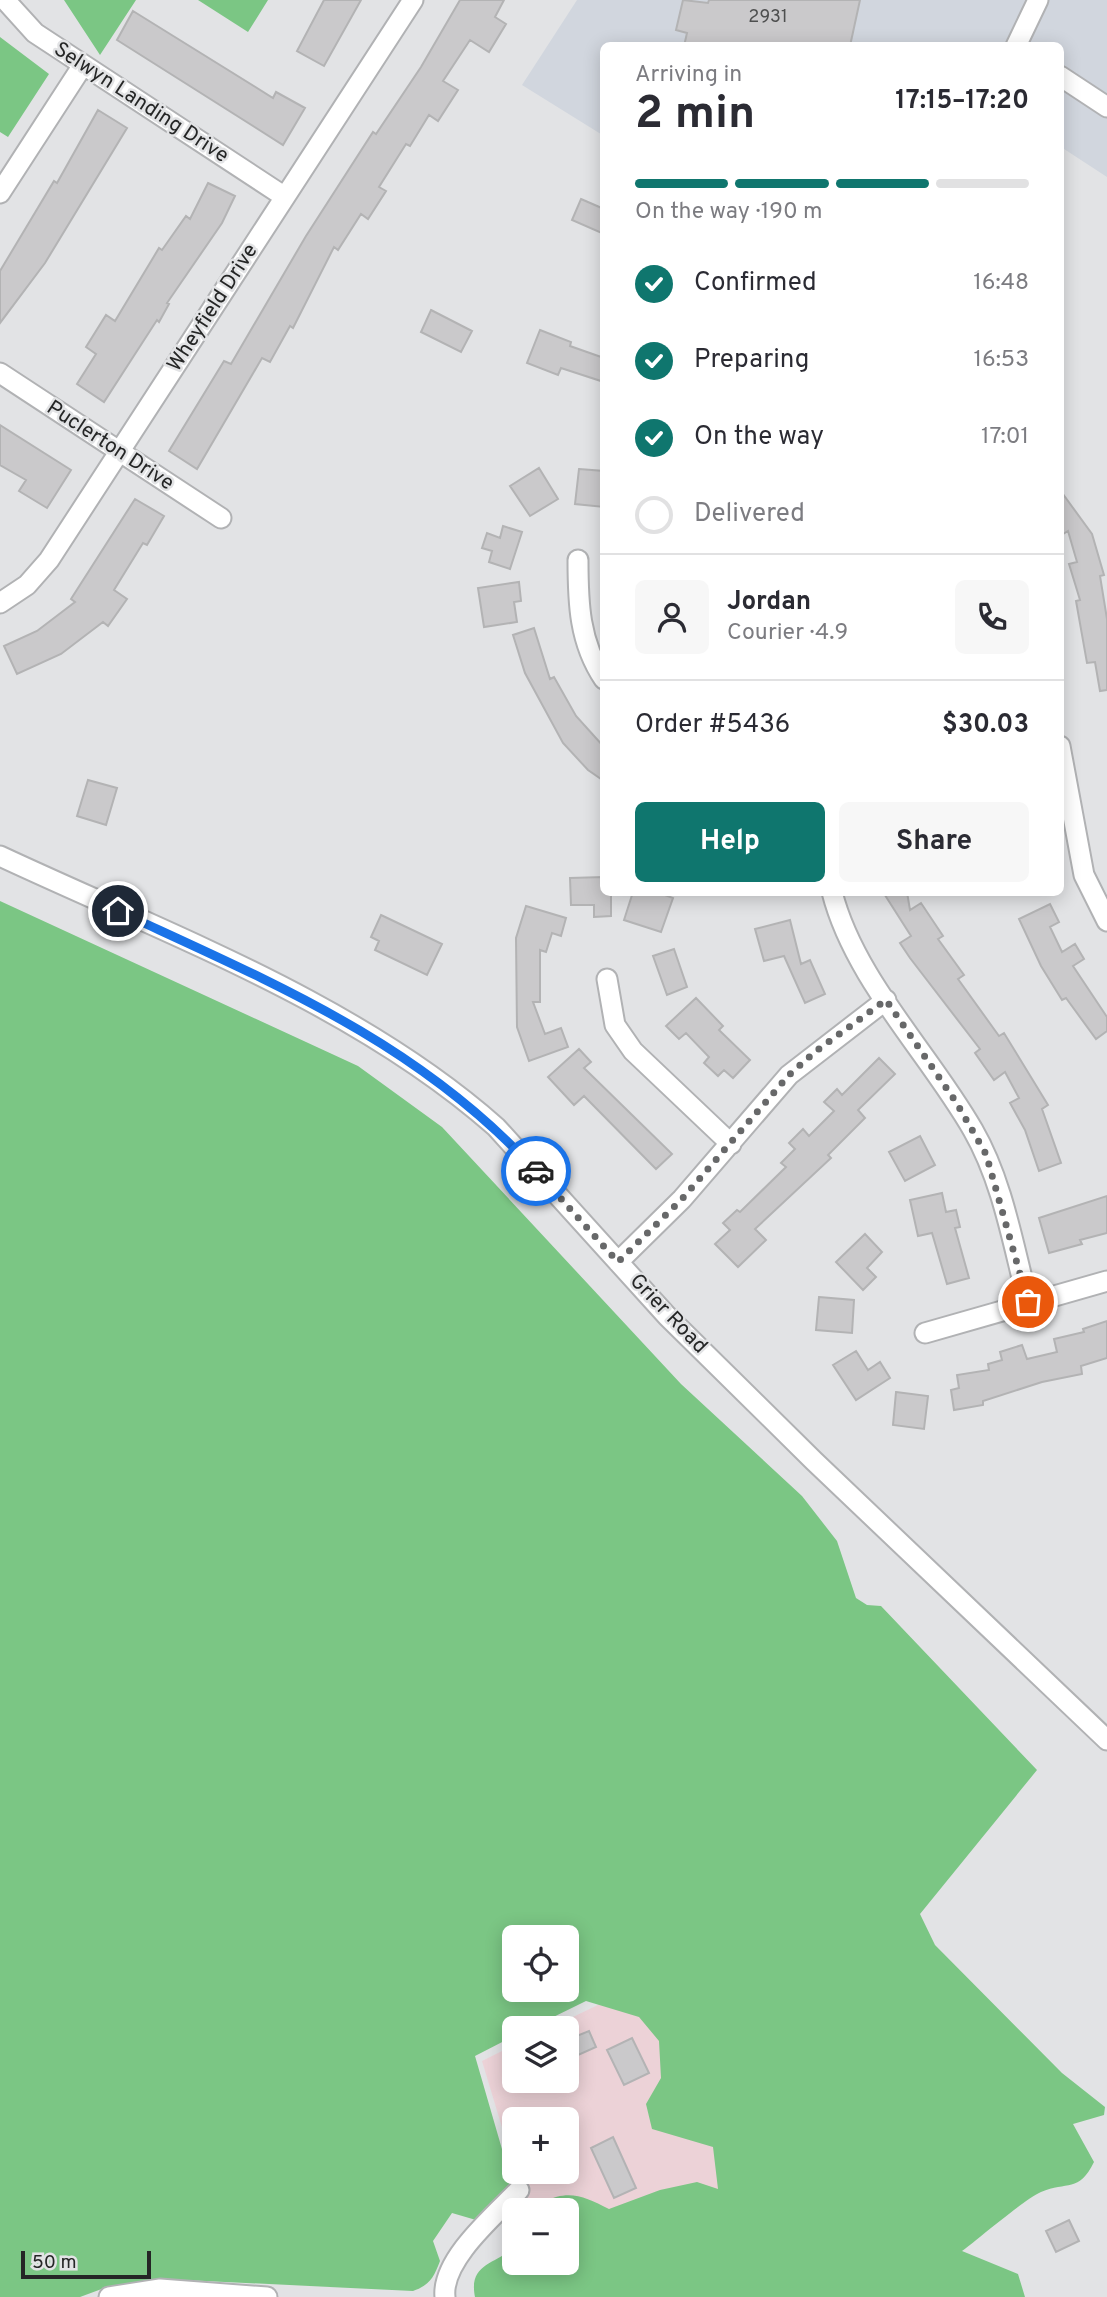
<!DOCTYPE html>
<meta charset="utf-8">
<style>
body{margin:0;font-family:Overpass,sans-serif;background:#f7f7f7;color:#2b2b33;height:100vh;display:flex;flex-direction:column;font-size:26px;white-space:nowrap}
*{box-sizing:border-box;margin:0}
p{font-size:23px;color:#7c7c81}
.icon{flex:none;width:38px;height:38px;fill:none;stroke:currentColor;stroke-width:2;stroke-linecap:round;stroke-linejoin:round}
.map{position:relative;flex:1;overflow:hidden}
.details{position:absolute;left:600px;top:42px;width:464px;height:854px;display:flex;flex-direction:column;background:#fff;border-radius:10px;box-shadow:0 4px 18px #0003}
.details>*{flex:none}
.tools{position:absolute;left:502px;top:1925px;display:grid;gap:14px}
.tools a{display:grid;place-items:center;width:77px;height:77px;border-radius:10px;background:#fff;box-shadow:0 4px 18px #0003;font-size:35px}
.scale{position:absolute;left:21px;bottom:18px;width:130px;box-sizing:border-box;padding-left:7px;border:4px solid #252626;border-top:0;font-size:19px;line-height:24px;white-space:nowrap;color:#252626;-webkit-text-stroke:5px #e2e3e5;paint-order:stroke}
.pin{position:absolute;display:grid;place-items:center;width:60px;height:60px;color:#fff;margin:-30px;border:4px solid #fff;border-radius:50%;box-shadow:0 2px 7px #0007}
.courier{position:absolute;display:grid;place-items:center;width:70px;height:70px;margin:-35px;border:5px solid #1a73e8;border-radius:50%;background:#fff;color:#222;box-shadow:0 2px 9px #0007}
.headline em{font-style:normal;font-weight:700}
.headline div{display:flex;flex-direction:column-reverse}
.headline{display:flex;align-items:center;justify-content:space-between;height:119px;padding:0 35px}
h1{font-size:46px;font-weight:700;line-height:52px}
.bar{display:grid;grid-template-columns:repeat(4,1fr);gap:10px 7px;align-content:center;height:84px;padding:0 35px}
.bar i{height:9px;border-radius:5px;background:#e1e1e2}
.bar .current{background:#0f766e}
.bar p{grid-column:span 4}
.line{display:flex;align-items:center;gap:18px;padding:0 35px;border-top:2px solid #e1e1e2}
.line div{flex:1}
.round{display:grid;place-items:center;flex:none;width:74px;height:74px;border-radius:10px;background:#f7f7f7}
ol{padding:0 35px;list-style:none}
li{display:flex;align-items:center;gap:21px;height:77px}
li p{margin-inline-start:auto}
li .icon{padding:7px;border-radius:50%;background:#0f766e;color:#fff;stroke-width:4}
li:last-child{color:#7c7c81}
li i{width:38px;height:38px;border:4px solid #e1e1e2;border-radius:50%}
.button{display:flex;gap:14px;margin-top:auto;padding:14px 35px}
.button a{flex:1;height:80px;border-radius:10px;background:#0f766e;color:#fff;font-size:28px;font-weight:700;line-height:80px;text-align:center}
.button a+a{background:#f7f7f7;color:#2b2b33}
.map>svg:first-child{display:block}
.built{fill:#d1d6de}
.industrial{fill:#ecd2d7}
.forest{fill:#7bc684;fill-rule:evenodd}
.building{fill:#cac9cb;stroke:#b3b3b4;stroke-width:2}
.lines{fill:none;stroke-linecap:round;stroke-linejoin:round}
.minor-casing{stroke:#b1b2b4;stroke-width:23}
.minor{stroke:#fff;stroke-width:19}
.done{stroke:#676869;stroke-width:7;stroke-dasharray:0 12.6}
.route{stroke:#1a73e8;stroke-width:9}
.labels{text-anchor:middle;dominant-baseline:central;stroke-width:5;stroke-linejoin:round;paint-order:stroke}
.number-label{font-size:18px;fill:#4e4f4f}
.street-label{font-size:21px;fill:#252626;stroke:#e2e3e5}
</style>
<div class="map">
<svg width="1107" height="2297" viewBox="0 0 1107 2297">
<rect width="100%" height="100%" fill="#e2e3e5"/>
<path class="built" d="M577,0H1107V177L1061,147L1060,46H604V136L522,85Z"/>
<path class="industrial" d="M677,1967L755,2209L527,2210L516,2172H567V2119H514V2167L482,2061L514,2045V2081H567V2028H550Z"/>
<path class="forest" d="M64,0H136L100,55Z
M198,0H268L248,32Z
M0,37L49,74L8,137L0,132Z
M0,901L358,1066L442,1127L681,1384L802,1496L837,1541L856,1598L867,1605L881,1606L1037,1770L920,1914L935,1945L1062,2073L1105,2107L1104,2115L1073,2124L1094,2162C1079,2193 1067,2181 1041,2192C1022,2201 981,2237 962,2251L1018,2274L1025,2297H475C468,2262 497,2265 514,2246V2263H567V2210H542L544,2202C569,2189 585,2197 609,2209L660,2190L697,2182L718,2189L713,2147L652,2129L646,2104L661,2078L659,2041L639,2017L586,2001L531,2028H514V2036L475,2056L513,2187L476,2220L452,2213L433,2241L440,2261C434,2277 430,2285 413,2291L163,2279L107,2287L80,2297H0ZM514,1937H567V1990H514Z"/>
<path class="building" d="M324,0H361L324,66L297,51Z
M460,0H504L495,17L506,24L489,52L470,40L443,81L458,90L438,121L429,115L410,146L406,144L379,187L386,191L368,219L361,214L338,250L334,247L293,328L290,326L270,362L262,358L197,469L169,451L224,361L231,364L306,236L373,132L376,134L421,67Z
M683,0L708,3L709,0H860L850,46H684L687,33L676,30Z
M133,11L273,98L276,92L305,108L283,145L117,40Z
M98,110L127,128L45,263L0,323V271L54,181L57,183Z
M208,183L235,196L222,223L167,303L169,304L159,322L157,320L104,402L77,384L96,354L86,347L106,315L115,321L159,248L162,250L186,216L190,219Z
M581,199L604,209V234L572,220Z
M431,310L472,331L461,352L421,332Z
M540,330L571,342L570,346L604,358V382L561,368L558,375L527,363Z
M0,425L71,470L47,508L19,491L26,480L0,465Z
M539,468L558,499L530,516L510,486Z
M579,469L604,471V507L575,504Z
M1060,490L1092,534L1104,575L1100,576L1107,619V690L1100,691L1095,662L1087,663L1076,601L1080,600L1069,564L1077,562L1068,531L1060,536Z
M135,499L164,516L147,545L143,543L114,590L127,599L108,626L103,622L61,654L17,674L4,646L37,631L75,602L71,599Z
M503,526L522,532L510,569L489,562L492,551L482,548L487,533L500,538Z
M519,582L521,601L514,602L517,622L484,627L478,588Z
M534,628L550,679L554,677L576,716L604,747V781L588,770L563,743L525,673L513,635Z
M88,780L117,788L106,825L77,816Z
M604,877V892H611V916L594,917V905H571L570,878Z
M633,892H657L673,898L661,932L624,920Z
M883,892H907L910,910L921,903L943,936L938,939L964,975L958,979L999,1036L1004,1033L1048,1105L1042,1109L1061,1163L1039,1171L1025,1130L1010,1103L1019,1098L1005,1072L994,1080L975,1053L980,1049L910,958L900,943L911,936Z
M1050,904L1059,922L1050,927L1062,952L1075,944L1084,959L1073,966L1107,1017V1031L1096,1039L1066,998L1062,1000L1041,966L1019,919Z
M526,906L566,918L561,936L552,933L546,952L540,950V1002H533L545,1034L561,1028L568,1047L529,1061L517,1027L516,938Z
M381,915L442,944L427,975L375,950L379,941L371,937Z
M790,920L801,964L810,960L825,994L805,1003L784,956L764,961L755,929Z
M674,949L687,987L667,995L653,956Z
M696,998L723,1026L719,1030L750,1060L733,1078L724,1070L718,1076L704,1063L709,1057L686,1033L679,1039L666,1026Z
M579,1049L591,1062L584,1068L672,1154L656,1169L584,1096L574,1105L548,1077Z
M879,1058L895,1074L858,1110L865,1118L828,1155L831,1158L755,1229L766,1240L738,1267L715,1244L730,1230L723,1223L737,1210L740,1212L786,1167L781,1163L795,1149L789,1143L803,1129L809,1136L834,1111L824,1102L837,1089L842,1095Z
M920,1136L935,1165L905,1181L889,1152Z
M942,1193L946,1212L956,1210L960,1227L955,1228L969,1278L947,1284L932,1233L918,1236L910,1200Z
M1107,1196V1233L1080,1240L1082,1244L1049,1253L1039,1218Z
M865,1234L882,1252L867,1268L876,1277L863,1290L836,1262Z
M819,1297L854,1300L852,1333L816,1330Z
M1107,1321V1358L1081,1366L1082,1374L1042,1382L983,1401V1405L954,1410L951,1390L959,1388L957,1375L989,1370L988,1364L1002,1360L1000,1352L1022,1345L1027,1359L1057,1352L1054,1339L1084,1332L1083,1329Z
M856,1351L868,1370L880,1362L890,1378L856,1400L833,1365Z
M896,1392L928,1396L924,1429L893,1425Z
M589,2031L596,2047L567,2060V2040Z
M632,2038L649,2073L624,2085L607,2050Z
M613,2137L636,2188L614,2198L591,2148Z
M1069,2220L1079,2241L1056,2252L1046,2231Z"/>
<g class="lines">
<defs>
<path id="minor" d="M5,0L35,33L285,197
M1016,46L1038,0
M1060,76L1107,107
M0,193L83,65
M0,373L221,518
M578,560C578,602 579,642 604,679
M0,603L27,585L49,560L413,0
M1060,746L1084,875L1107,921
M0,856C167,934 357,1004 496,1127L667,1316L814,1461L1107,1740
M832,892C854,979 929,1053 973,1130C1003,1182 1013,1245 1028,1302
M607,979L615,1025L633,1051L731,1144
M618,1262L682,1199L789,1075L886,1000
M925,1333L1107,1281
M109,2297L160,2289L267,2297
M445,2297C441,2260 495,2215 519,2190"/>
</defs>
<use href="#minor" class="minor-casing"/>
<use href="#minor" class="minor"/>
</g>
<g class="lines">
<path class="done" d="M536,1171L618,1262L682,1199L789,1075L816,1051L886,1000L956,1102L986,1154L1028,1302"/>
<path class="route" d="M118,911C271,982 420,1043 536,1171"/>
</g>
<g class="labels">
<g class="number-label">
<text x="768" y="17">2931</text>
</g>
<g class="street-label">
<text transform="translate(141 103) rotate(33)">Selwyn Landing Drive</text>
<text transform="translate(213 308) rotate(-57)">Wheyfield Drive</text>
<text transform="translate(110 446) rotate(33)">Puclerton Drive</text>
<text transform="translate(668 1314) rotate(46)">Grier Road</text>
</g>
</g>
</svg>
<div class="tools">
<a><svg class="icon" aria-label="locate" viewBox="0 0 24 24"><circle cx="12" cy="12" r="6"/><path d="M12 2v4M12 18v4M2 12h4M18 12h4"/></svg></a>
<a><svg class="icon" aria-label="layers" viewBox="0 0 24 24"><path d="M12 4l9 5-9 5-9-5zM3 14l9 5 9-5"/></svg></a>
<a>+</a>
<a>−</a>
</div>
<div class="scale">50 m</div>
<div class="pin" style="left:1028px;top:1302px;background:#ea580c"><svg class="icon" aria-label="bag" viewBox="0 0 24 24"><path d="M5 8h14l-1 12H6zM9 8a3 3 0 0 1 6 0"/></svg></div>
<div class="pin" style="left:118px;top:911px;background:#1f2937"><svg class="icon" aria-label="home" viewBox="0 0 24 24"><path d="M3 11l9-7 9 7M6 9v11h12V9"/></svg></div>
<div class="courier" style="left:536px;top:1171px"><svg class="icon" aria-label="car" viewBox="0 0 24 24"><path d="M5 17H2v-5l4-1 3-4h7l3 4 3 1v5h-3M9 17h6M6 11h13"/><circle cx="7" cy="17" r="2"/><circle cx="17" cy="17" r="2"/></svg></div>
<section class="details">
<div class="headline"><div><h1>2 min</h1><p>Arriving in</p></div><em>17:15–17:20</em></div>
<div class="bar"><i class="current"></i><i class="current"></i><i class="current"></i><i></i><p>On the way · 190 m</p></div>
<ol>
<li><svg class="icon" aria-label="check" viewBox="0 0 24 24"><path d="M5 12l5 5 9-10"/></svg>Confirmed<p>16:48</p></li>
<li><svg class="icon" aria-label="check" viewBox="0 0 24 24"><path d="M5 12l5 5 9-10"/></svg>Preparing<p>16:53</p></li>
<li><svg class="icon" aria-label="check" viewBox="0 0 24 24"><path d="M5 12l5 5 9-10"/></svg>On the way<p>17:01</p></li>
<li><i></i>Delivered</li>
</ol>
<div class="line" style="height:126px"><a class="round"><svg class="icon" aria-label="person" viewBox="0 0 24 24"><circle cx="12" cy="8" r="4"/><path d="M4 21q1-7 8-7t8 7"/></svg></a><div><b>Jordan</b><p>Courier · 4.9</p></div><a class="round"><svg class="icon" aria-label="phone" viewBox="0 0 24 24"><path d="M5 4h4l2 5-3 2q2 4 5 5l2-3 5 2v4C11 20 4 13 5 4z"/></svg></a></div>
<div class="line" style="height:91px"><div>Order #5436</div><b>$30.03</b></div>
<div class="button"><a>Help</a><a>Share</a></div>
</section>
</div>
